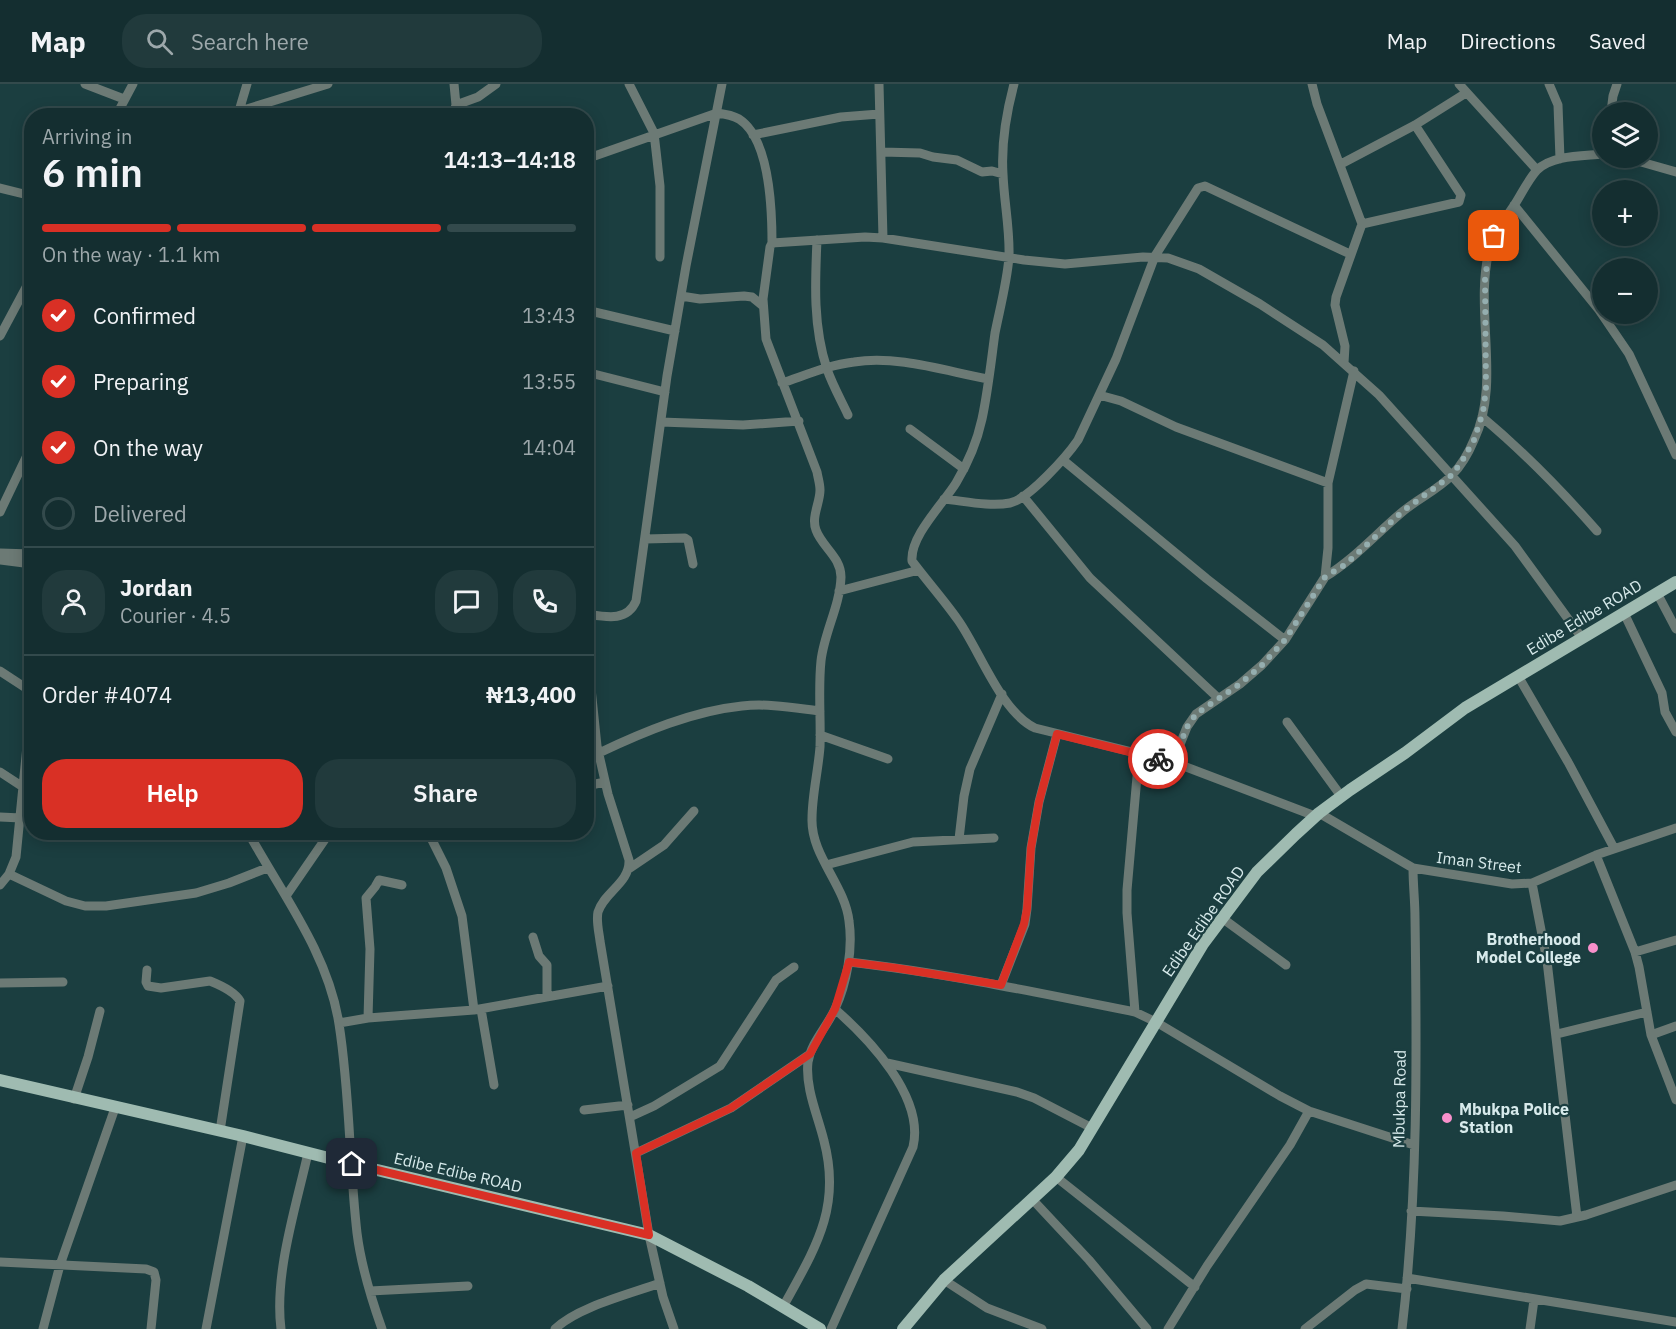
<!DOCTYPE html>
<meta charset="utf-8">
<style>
body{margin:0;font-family:"IBM Plex Sans",sans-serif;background:#213a3c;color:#f1f3f6;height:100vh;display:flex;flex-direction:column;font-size:22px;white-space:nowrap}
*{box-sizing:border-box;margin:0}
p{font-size:20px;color:#9da8ab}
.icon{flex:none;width:33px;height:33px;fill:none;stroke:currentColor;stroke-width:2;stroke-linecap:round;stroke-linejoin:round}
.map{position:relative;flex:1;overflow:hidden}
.details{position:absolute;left:24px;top:24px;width:570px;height:732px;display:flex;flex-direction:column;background:#142e30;border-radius:24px;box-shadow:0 3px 15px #0003,0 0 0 2px #334a4c}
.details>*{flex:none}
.controls{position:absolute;left:1592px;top:18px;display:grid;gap:12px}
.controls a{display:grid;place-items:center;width:66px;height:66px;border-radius:50%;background:#142e30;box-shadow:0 3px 15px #0003,0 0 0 2px #334a4c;font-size:30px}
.pin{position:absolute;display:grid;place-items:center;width:51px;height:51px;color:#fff;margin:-26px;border-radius:12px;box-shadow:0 3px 9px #0006}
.courier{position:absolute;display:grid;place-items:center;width:60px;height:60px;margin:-30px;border:4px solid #d93025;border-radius:50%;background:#fff;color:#222;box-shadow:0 2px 8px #0007}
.head em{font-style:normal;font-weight:600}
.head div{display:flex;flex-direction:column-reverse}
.head{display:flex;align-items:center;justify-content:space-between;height:102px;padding:0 18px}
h1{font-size:39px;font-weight:600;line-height:45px}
.bar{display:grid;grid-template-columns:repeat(4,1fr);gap:9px 6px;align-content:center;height:72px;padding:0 18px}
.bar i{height:8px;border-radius:4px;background:#334a4c}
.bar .selected{background:#d93025}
.bar p{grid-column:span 4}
.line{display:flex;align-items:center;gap:15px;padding:0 18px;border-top:2px solid #334a4c}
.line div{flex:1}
.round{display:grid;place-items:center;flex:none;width:63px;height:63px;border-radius:24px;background:#213a3c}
ol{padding:0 18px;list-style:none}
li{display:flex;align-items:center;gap:18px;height:66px}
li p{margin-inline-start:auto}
li .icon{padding:6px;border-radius:50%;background:#d93025;color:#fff;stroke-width:4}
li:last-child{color:#9da8ab}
li i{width:33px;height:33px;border:3px solid #334a4c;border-radius:50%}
.primary-button{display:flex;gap:12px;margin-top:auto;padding:12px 18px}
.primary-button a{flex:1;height:69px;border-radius:24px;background:#d93025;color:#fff;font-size:24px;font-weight:600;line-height:69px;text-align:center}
.primary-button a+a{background:#213a3c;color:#f1f3f6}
header{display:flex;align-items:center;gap:36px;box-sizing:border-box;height:84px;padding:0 30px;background:#142e30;border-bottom:2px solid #334a4c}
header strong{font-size:28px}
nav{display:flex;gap:33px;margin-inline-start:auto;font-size:21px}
.search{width:420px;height:54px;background:#213a3c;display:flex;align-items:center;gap:15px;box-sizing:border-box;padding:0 21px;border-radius:24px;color:#9da8ab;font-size:22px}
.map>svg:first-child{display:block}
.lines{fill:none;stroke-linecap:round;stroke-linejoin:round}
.minor{stroke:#6c7a75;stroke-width:9}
.major{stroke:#9fbbb1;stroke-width:12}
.done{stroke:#95aeaf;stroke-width:6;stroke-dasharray:0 10.8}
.route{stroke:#d93025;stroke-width:8}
.poi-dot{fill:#f890cb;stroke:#1b3e40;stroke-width:2}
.labels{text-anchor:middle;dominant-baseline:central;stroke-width:4.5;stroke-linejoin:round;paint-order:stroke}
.street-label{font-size:16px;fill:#d7eaeb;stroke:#1b3e40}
.poi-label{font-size:16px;font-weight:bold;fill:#d7eaeb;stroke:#1b3e40;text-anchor:end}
</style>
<header>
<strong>Map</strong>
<div class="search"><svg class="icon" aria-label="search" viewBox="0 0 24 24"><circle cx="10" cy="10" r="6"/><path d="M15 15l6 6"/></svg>Search here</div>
<nav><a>Map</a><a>Directions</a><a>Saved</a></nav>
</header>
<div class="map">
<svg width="1676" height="1245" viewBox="0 0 1676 1245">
<rect width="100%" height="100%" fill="#1b3e40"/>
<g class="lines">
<path class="minor" d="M85,0L124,15
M629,0L654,49L660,102V173
M879,0L883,154
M1014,0C1006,30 1001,59 1003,90C1004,118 1010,145 1009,173C1007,198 1000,224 995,249C991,278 988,307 982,335C977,358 968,379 956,399C943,420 910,452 912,477C927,497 944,516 958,536C980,567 1001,628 1035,644L1173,678L1315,732
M1312,0L1317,20L1362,140L1336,213L1335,221L1345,262L1344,279
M1459,0L1537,86
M1549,0L1558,21L1560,75
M456,21L478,13L496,0
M239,27L247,0
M1611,28L1613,12L1617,0
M116,32L133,0
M224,32L328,0
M452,32L456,21L454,0
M753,51L841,33L879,30
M882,68L920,69L933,73L957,76L982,88L992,87L1003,90
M1627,74L1676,88
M586,75L717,29C725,30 732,31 739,35C770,55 772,126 772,159
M1341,80L1415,41L1466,9
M0,104L32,112
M1514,121L1599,226L1629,270L1676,371
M1362,140L1459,118L1461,111L1415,41
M817,156C815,199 813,243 827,285C832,300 841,316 848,331
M681,212L700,215L744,212L752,213L763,222
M586,226L675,247
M0,252L32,192
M586,288L665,308
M782,299C806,291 829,281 854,278C897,271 945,287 988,295
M1099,311L1121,317L1176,343L1328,399
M1482,333C1524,368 1561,406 1597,447
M661,338L743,341L799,337
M910,345L964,385
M1063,376L1207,495L1285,556
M586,399L591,363
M1023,412L1090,494L1217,613
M944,415C964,417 990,423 1010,419C1029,415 1067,372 1078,356L1116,275L1155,172L1198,104L1205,102L1350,170
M0,428L32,361
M586,430L589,460L586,498
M645,455L685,454L688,456L693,480
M0,469L32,470
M0,476L32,480
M1325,493C1354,475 1375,451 1401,429C1417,415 1438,406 1452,391C1461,382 1469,368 1474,356C1502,298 1473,225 1490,163C1494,148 1506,134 1515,120C1522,109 1528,96 1537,86C1552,71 1582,72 1602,70
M839,507L919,486
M1657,509L1676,545
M31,520H32
M1624,529L1662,609L1665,628L1676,648
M586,530C606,533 627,538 636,517L667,292L686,182L722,0
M586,556L597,662L608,710L629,776C630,799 604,808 598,828C596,837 599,848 600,857L649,1151L663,1213L674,1245
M0,587L32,608
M1518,592L1568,678L1614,764
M1287,638L1341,712
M820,651L888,675
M599,669C643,648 693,627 742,622C768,619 795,624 820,627
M1173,678L1187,643L1196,630L1240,600L1262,581L1285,556L1325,493L1328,464V399L1354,287
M0,688L23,703
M586,702L605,698
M1319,729L1413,784L1512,800L1532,799L1596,771L1676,744
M0,733L21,734
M248,748C282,810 328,869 339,940C350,1009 349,1079 357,1149C361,1181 371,1214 382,1245
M428,748L446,784L462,832L474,926
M959,755L964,712L970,685L1002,610
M1596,771L1635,868L1639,883L1651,951L1676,1016
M826,781L913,758L994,754
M630,784L664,761L694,727
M9,790L66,817L85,822H106L196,809L229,799L267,784
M1532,799L1547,877L1577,1133
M0,801L9,790L16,773L27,662L32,644
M286,812L330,748
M1222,834L1286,881
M533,853L539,872L547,881V913
M1635,868L1676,856
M849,878C945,889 1040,909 1135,928L1156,938L1280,1012L1309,1027L1414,1061
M147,886L146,898L148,902L161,904L210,897C220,901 235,908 240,917L220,1047
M0,899L63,898
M1001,901L1025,840L1027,825L1031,764L1039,718L1057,650
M481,925L494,1001
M1135,928L1127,829V806L1139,670
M368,934L370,865L366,814L375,803L379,796L402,801
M339,939L368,934L474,926L608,902
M1557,950L1647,928
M1651,951L1676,942
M887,979L1017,1008L1034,1014L1092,1044
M74,1015L88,973L100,927
M584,1026L628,1021
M630,1033L654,1022L720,982L776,896L794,883
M636,1069L731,1024L810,970
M1056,1093L1195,1203
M1032,1115L1089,1176L1147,1245
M1411,1127L1503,1132L1560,1137L1586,1131L1676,1101
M0,1178L146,1185L154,1188L156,1196L151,1245
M1407,1194L1676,1238
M944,1196L987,1224L1042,1245
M370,1207L468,1202
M783,1223C814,1166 842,1125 824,1057C818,1032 805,1004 808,978C811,958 827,943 835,925C847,899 853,865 849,837C845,801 811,772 812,735C812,711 818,688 820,663C821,635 818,605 821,577C824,549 840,522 841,493C841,473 822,463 816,446C811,433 820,419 820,406C820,400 818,394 817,388L766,255L763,215L770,163L772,159L865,153L883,154L1024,176L1065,180L1143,173L1168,174L1199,185L1260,220L1323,261L1379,311L1515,462L1582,554
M43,1245L60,1181L115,1024
M206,1245L243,1052
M281,1245C274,1190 296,1123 308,1069
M555,1245C577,1223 630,1210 660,1199
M831,1245L913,1063C925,1013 869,955 835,925
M1168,1245L1207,1182L1290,1061L1309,1027
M1305,1245L1355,1206L1366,1200L1407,1205
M1402,1245C1418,1110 1417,971 1415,834C1415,817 1413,801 1413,784
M1530,1245L1534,1216"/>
<path class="major" d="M0,996L243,1052L352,1080L649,1151L748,1202L820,1245
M903,1245L944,1196L1056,1093L1079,1066L1203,860L1257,788L1296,750L1319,729L1350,706L1405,669L1465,624L1676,498"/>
</g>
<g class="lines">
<path class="done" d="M1158,675L1173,678L1187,643L1196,630L1240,600L1262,581L1285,556L1325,493L1346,480L1403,427L1452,391L1462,377L1474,356L1483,328L1486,305L1485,194L1490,162L1494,152"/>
<path class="route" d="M352,1080L649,1151L636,1069L731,1024L810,970L835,925L849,878L896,884L1001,901L1024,840L1027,825L1031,764L1039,718L1057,650L1158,675"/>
</g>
<g class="poi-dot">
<circle cx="1593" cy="864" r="6"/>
<circle cx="1447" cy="1034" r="6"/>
</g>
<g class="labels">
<g class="street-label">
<text transform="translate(1584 533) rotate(-31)">Edibe Edibe ROAD</text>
<text transform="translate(1479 778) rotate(7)">Iman Street</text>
<text transform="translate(1203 837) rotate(-55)">Edibe Edibe ROAD</text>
<text transform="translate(1399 1015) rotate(-89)">Mbukpa Road</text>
<text transform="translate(458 1088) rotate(13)">Edibe Edibe ROAD</text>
</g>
<g class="poi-label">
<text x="1581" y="855">Brotherhood<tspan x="1581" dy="18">Model College</tspan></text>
<text x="1459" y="1025" text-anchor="start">Mbukpa Police<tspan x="1459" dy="18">Station</tspan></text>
</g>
</g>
</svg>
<div class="controls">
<a><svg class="icon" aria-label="layers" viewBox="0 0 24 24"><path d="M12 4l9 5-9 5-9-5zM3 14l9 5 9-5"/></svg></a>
<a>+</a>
<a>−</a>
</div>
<div class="pin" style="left:1494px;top:152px;background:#ea580c"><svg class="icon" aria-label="bag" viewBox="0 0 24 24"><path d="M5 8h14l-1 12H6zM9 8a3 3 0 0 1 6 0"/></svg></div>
<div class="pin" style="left:352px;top:1080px;background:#1f2937"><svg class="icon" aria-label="home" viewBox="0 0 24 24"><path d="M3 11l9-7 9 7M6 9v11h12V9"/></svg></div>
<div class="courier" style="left:1158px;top:675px"><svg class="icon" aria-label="bike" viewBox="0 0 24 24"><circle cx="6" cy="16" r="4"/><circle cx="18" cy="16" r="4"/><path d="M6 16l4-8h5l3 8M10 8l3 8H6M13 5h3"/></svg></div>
<section class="details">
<div class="head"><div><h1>6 min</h1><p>Arriving in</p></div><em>14:13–14:18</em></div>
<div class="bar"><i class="selected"></i><i class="selected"></i><i class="selected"></i><i></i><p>On the way · 1.1 km</p></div>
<ol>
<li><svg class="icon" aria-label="check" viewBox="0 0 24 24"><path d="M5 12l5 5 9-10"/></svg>Confirmed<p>13:43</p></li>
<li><svg class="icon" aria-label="check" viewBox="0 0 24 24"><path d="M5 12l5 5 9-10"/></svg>Preparing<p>13:55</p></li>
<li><svg class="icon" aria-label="check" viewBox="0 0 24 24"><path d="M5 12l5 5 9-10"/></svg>On the way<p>14:04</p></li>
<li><i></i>Delivered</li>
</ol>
<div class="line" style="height:108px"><a class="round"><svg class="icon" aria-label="person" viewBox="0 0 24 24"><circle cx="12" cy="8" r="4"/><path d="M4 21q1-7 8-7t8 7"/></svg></a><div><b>Jordan</b><p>Courier · 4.5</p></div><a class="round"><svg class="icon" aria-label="chat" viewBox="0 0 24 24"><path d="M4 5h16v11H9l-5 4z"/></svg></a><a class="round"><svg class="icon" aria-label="phone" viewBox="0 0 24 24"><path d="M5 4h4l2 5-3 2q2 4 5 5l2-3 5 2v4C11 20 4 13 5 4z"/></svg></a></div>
<div class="line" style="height:78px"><div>Order #4074</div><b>₦13,400</b></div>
<div class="primary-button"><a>Help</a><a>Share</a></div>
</section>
</div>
